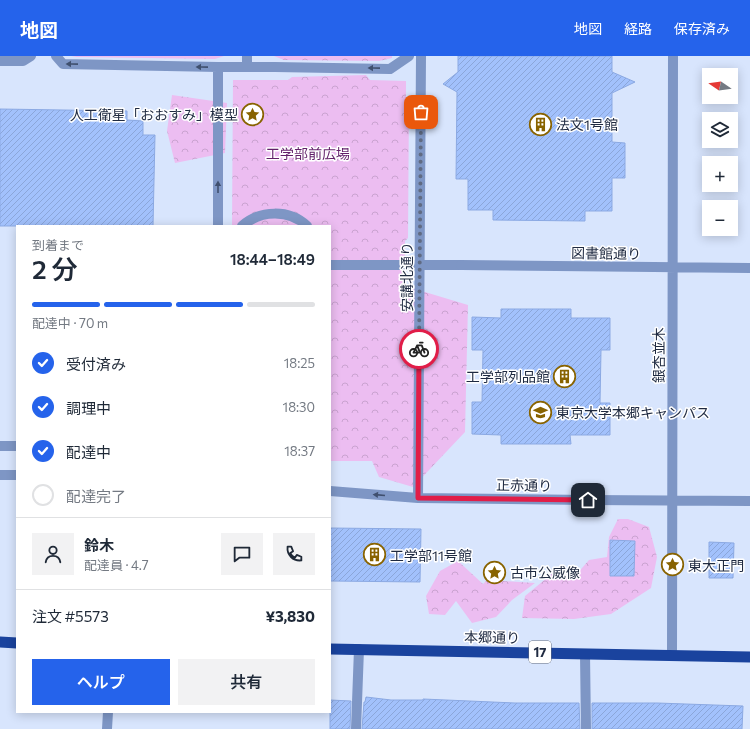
<!DOCTYPE html>
<html lang="ja">
<meta charset="utf-8">
<style>
body{margin:0;font-family:Commissioner,"Noto Sans JP",sans-serif;background:#f2f2f3;color:#1f2937;height:100vh;display:flex;flex-direction:column;font-size:15px;white-space:nowrap}
*{box-sizing:border-box;margin:0}
p{font-size:13px;color:#747a83}
.icon{flex:none;width:22px;height:22px;fill:none;stroke:currentColor;stroke-width:2;stroke-linecap:round;stroke-linejoin:round}
.map{position:relative;flex:1;overflow:hidden}
.side{position:absolute;left:16px;top:169px;width:315px;height:488px;display:flex;flex-direction:column;background:#fff;border-radius:0px;box-shadow:0 2px 10px #0003}
.side>*{flex:none}
.needle{width:26px;rotate:283deg}
.buttons{position:absolute;left:702px;top:12px;display:grid;gap:8px}
.buttons a{display:grid;place-items:center;width:36px;height:36px;border-radius:0px;background:#fff;box-shadow:0 2px 10px #0003;font-size:20px}
.pin{position:absolute;display:grid;place-items:center;width:34px;height:34px;color:#fff;margin:-17px;border-radius:8px;box-shadow:0 2px 6px #0006}
.courier{position:absolute;display:grid;place-items:center;width:40px;height:40px;margin:-20px;border:3px solid #e11d48;border-radius:50%;background:#fff;color:#222;box-shadow:0 1px 5px #0007}
.overview em{font-style:normal;font-weight:600}
.overview div{display:flex;flex-direction:column-reverse}
.overview{display:flex;align-items:center;justify-content:space-between;height:68px;padding:0 16px}
h1{font-size:26px;font-weight:600;line-height:30px}
.bar{display:grid;grid-template-columns:repeat(4,1fr);gap:6px 4px;align-content:center;height:48px;padding:0 16px}
.bar i{height:5px;border-radius:3px;background:#e0e1e3}
.bar .current{background:#2563eb}
.bar p{grid-column:span 4}
.line{display:flex;align-items:center;gap:10px;padding:0 16px;border-top:1px solid #e0e1e3}
.line div{flex:1}
.round{display:grid;place-items:center;flex:none;width:42px;height:42px;border-radius:0px;background:#f2f2f3}
ol{padding:0 16px;list-style:none}
li{display:flex;align-items:center;gap:12px;height:44px}
li p{margin-inline-start:auto}
li .icon{padding:4px;border-radius:50%;background:#2563eb;color:#fff;stroke-width:4}
li:last-child{color:#747a83}
li i{width:22px;height:22px;border:2px solid #e0e1e3;border-radius:50%}
.cta{display:flex;gap:8px;margin-top:auto;padding:8px 16px}
.cta a{flex:1;height:46px;border-radius:0px;background:#2563eb;color:#fff;font-size:16px;font-weight:600;line-height:46px;text-align:center}
.cta a+a{background:#f2f2f3;color:#1f2937}
header{display:flex;align-items:center;gap:24px;box-sizing:border-box;height:56px;padding:0 20px;background:#2563eb;color:#fff}
header strong{font-size:19px}
nav{display:flex;gap:22px;margin-inline-start:auto;font-size:14px}
.map>svg:first-child{display:block}
.forest{fill:url(#forest-crowns)}
.building{fill:url(#building-hatch);stroke:#8ba9e3}
.lines{fill:none;stroke-linecap:round;stroke-linejoin:round}
.service{stroke:#7e96c5;stroke-width:10}
.pedestrian{stroke:#7e96c5;stroke-width:10}
.minor{stroke:#7e96c5;stroke-width:10}
.trunk{stroke:#1a439e;stroke-width:11}
.oneway{fill:#40506f}
.done{stroke:#606b83;stroke-width:4;stroke-dasharray:0 7.2}
.route{stroke:#e11d48;stroke-width:5}
.labels{text-anchor:middle;dominant-baseline:central;stroke-width:3;stroke-linejoin:round;paint-order:stroke}
.shield{fill:#fff;stroke:#626a7a;stroke-width:1}
.shield-label{font-size:13px;font-weight:bold;fill:#1f2a41}
.poi-label{font-size:14px;fill:#1f2a41;stroke:#fff;text-anchor:start}
.park-label{font-size:14px;fill:#611e69;stroke:#fff}
.street-label{font-size:14px;fill:#1f2a41;stroke:#fff}
</style>
<header>
<strong>地図</strong>
<nav><a>地図</a><a>経路</a><a>保存済み</a></nav>
</header>
<div class="map">
<svg width="750" height="673" viewBox="0 0 750 673">
<defs>
<pattern id="forest-crowns" width="20" height="18" patternUnits="userSpaceOnUse"><rect width="20" height="18" fill="#ecbdf1"/><path d="M2 6a3 3 0 1 1 6 0M12 15a3 3 0 1 1 6 0" fill="none" stroke="#caa3d0"/></pattern>
<pattern id="building-hatch" width="6" height="6" patternUnits="userSpaceOnUse"><rect width="6" height="6" fill="#a2c1fc"/><path d="M-1 1l2-2M0 6l6-6M5 7l2-2" fill="none" stroke="#8ba6d9"/></pattern>
</defs>
<rect width="100%" height="100%" fill="#d8e5fd"/>
<path class="forest" d="M71,0H224L215,3L77,1Z
M274,0H392V2L379,5L284,4Z
M366,19L370,24L406,25V43H409L408,182L405,185V230L468,249L465,376L413,431L379,421L372,405H330V170H232L233,24H288L292,21Z
M172,39L227,47L225,97L175,107L167,75Z
M618,463H628L649,471L657,501L651,532L611,558L574,563L522,562L525,540L554,516L575,520L589,504L607,501L609,481Z
M458,505L483,528L491,520L503,525L535,527L512,544L496,561L472,567L456,545L445,559L429,558L426,540L440,515Z"/>
<path class="building" d="M458,0H612V16L635,26L612,37V86L625,87V122H612V155H585V165L493,164V154H468V123H456L457,36L443,28L458,16Z
M0,53L127,55V64L143,65V79H155L153,170H0Z
M501,253H571V262H610V294H601L600,347H610V379H570L571,388H501V379L472,378V346H482L483,294H472V261L501,262Z
M330,472L421,473L420,526L330,525Z
M610,484L635,485L634,520H610Z
M709,486L734,487L733,522H709Z
M366,641L391,644H423V643L515,647H579L580,673H362L364,646H365Z
M330,644L351,645L350,673H330Z
M592,647H657L743,650L742,673H592Z"/>
<g class="lines">
<path class="service" d="M56,0L63,8L218,11H275L390,13L409,0
M0,5H23L31,0
M247,11V0
M218,170V11
M242,170C260,154 289,153 307,170
M330,209H461
M0,390H17
M0,419H17
M330,435L418,442L588,444
M418,442L421,0"/>
<path class="pedestrian" d="M461,209L750,212
M588,444L750,445
M672,599L673,0"/>
<path class="minor" d="M585,598L586,673
M107,673L108,656
M356,673L359,593"/>
<path class="trunk" d="M0,586L17,587
M330,593L750,601"/>
</g>
<defs><path id="oneway-solid" d="M-6-.8H1V-3.2L6.5 0L1 3.2V.8H-6Z"/></defs>
<g class="oneway">
<use href="#oneway-solid" transform="translate(72 8) rotate(-179)"/>
<use href="#oneway-solid" transform="translate(202 11) rotate(-179)"/>
<use href="#oneway-solid" transform="translate(374 12) rotate(-179)"/>
<use href="#oneway-solid" transform="translate(218 131) rotate(-90)"/>
<use href="#oneway-solid" transform="translate(379 439) rotate(-175)"/>
</g>
<g class="lines">
<path class="done" d="M419,293L421,56"/>
<path class="route" d="M419,293L418,442L588,444"/>
</g>
<defs>
<symbol id="sight-ring" viewBox="-11 -11 22 22"><circle r="9.5" fill="#fff" stroke="#886300" stroke-width="1.5"/><path d="M0-6L1.8-2.2L6-1.7L2.9 1.2L3.7 5.4L0 3.3L-3.7 5.4L-2.9 1.2L-6-1.7L-1.8-2.2Z" fill="#886300"/></symbol>
<symbol id="building-ring" viewBox="-11 -11 22 22"><circle r="9.5" fill="#fff" stroke="#886300" stroke-width="1.5"/><path d="M-4-6H4V6H1V3H-1V6H-4ZM-2.5-4.3h1.7v1.8h-1.7ZM.8-4.3h1.7v1.8H.8ZM-2.5-1h1.7V.8h-1.7ZM.8-1h1.7V.8H.8Z" fill="#886300"/></symbol>
<symbol id="university-ring" viewBox="-11 -11 22 22"><circle r="9.5" fill="#fff" stroke="#886300" stroke-width="1.5"/><path d="M0-5L7-2L0 1L-7-2ZM-4 1L0 2.5L4 1V4Q0 6-4 4Z" fill="#886300"/></symbol>
</defs>
<g fill-rule="evenodd">
<use href="#sight-ring" x="240" y="46" width="25" height="25"/>
<use href="#building-ring" x="528" y="56" width="25" height="25"/>
<use href="#building-ring" x="552" y="308" width="25" height="25"/>
<use href="#university-ring" x="528" y="344" width="25" height="25"/>
<use href="#building-ring" x="362" y="486" width="25" height="25"/>
<use href="#sight-ring" x="660" y="496" width="25" height="25"/>
<use href="#sight-ring" x="482" y="504" width="25" height="25"/>
</g>
<g class="labels">
<rect class="shield" x="529" y="585" width="22" height="22" rx="3"/>
<g class="shield-label">
<text x="540" y="596">17</text>
</g>
<g class="poi-label">
<text x="238" y="58" text-anchor="end">人工衛星「おおすみ」模型</text>
<text x="556" y="68">法文1号館</text>
<text x="550" y="320" text-anchor="end">工学部列品館</text>
<text x="556" y="356">東京大学本郷キャンパス</text>
<text x="390" y="499">工学部11号館</text>
<text x="688" y="509">東大正門</text>
<text x="510" y="516">古市公威像</text>
</g>
<g class="park-label">
<text x="308" y="97">工学部前広場</text>
</g>
<g class="street-label">
<text transform="translate(606 197) rotate(1)">図書館通り</text>
<text transform="translate(406 221) rotate(-90)">安講北通り</text>
<text transform="translate(658 299) rotate(-90)">銀杏並木</text>
<text transform="translate(524 429) rotate(1)">正赤通り</text>
<text transform="translate(492 581) rotate(1)">本郷通り</text>
</g>
</g>
</svg>
<div class="buttons">
<a><svg class="needle" viewBox="-14 -14 28 28"><path d="M0-13l5 13h-10z" fill="#e53935"/><path d="M0 13l5-13h-10z" fill="#747a83"/></svg></a>
<a><svg class="icon" aria-label="layers" viewBox="0 0 24 24"><path d="M12 4l9 5-9 5-9-5zM3 14l9 5 9-5"/></svg></a>
<a>+</a>
<a>−</a>
</div>
<div class="pin" style="left:421px;top:56px;background:#ea580c"><svg class="icon" aria-label="bag" viewBox="0 0 24 24"><path d="M5 8h14l-1 12H6zM9 8a3 3 0 0 1 6 0"/></svg></div>
<div class="pin" style="left:588px;top:444px;background:#1f2937"><svg class="icon" aria-label="home" viewBox="0 0 24 24"><path d="M3 11l9-7 9 7M6 9v11h12V9"/></svg></div>
<div class="courier" style="left:419px;top:293px"><svg class="icon" aria-label="bike" viewBox="0 0 24 24"><circle cx="6" cy="16" r="4"/><circle cx="18" cy="16" r="4"/><path d="M6 16l4-8h5l3 8M10 8l3 8H6M13 5h3"/></svg></div>
<section class="side">
<div class="overview"><div><h1>2 分</h1><p>到着まで</p></div><em>18:44–18:49</em></div>
<div class="bar"><i class="current"></i><i class="current"></i><i class="current"></i><i></i><p>配達中 · 70 m</p></div>
<ol>
<li><svg class="icon" aria-label="check" viewBox="0 0 24 24"><path d="M5 12l5 5 9-10"/></svg>受付済み<p>18:25</p></li>
<li><svg class="icon" aria-label="check" viewBox="0 0 24 24"><path d="M5 12l5 5 9-10"/></svg>調理中<p>18:30</p></li>
<li><svg class="icon" aria-label="check" viewBox="0 0 24 24"><path d="M5 12l5 5 9-10"/></svg>配達中<p>18:37</p></li>
<li><i></i>配達完了</li>
</ol>
<div class="line" style="height:72px"><a class="round"><svg class="icon" aria-label="person" viewBox="0 0 24 24"><circle cx="12" cy="8" r="4"/><path d="M4 21q1-7 8-7t8 7"/></svg></a><div><b>鈴木</b><p>配達員 · 4.7</p></div><a class="round"><svg class="icon" aria-label="chat" viewBox="0 0 24 24"><path d="M4 5h16v11H9l-5 4z"/></svg></a><a class="round"><svg class="icon" aria-label="phone" viewBox="0 0 24 24"><path d="M5 4h4l2 5-3 2q2 4 5 5l2-3 5 2v4C11 20 4 13 5 4z"/></svg></a></div>
<div class="line" style="height:52px"><div>注文 #5573</div><b>¥3,830</b></div>
<div class="cta"><a>ヘルプ</a><a>共有</a></div>
</section>
</div>
